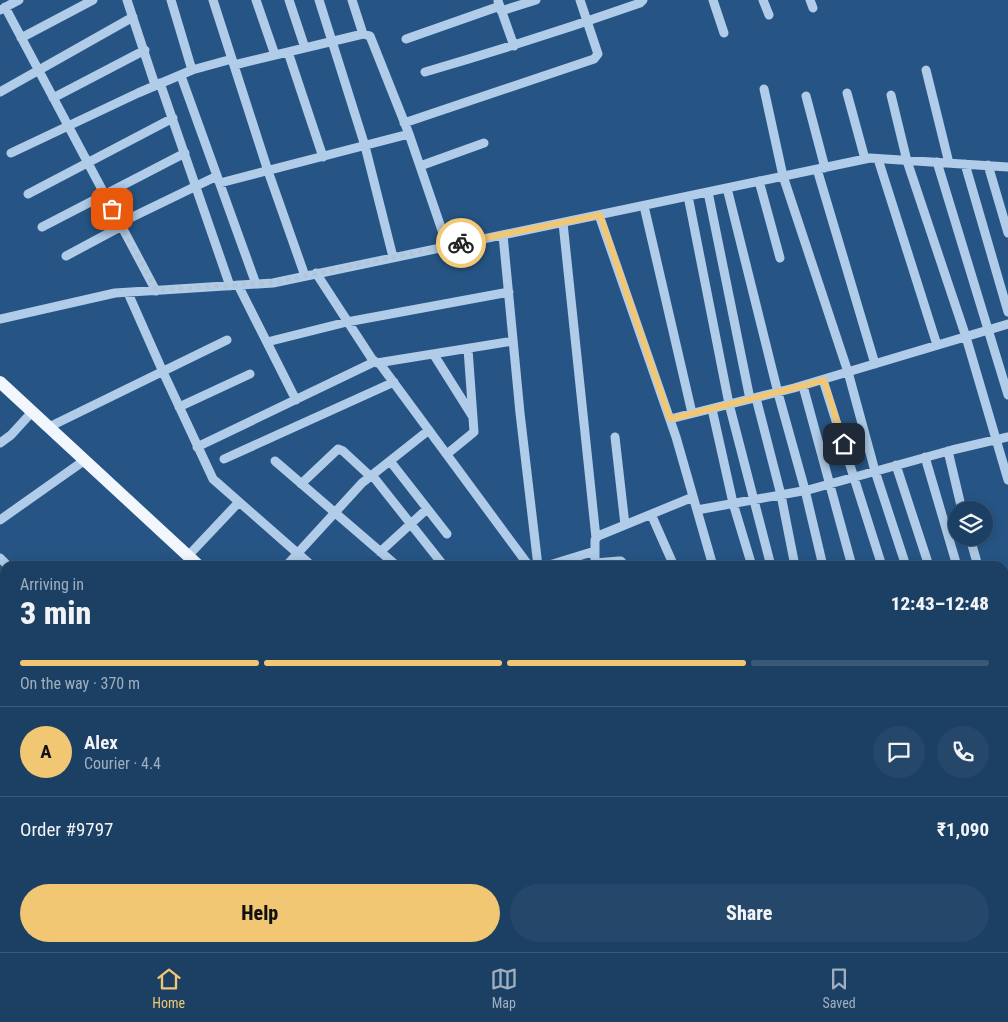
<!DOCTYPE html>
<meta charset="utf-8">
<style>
body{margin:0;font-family:"Roboto Condensed",sans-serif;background:#25476a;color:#f1f3f6;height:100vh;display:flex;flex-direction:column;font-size:19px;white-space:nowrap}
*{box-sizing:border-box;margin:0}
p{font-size:16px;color:#a0afbf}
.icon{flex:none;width:28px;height:28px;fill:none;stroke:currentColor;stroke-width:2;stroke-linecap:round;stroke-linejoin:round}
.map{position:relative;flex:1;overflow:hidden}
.side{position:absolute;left:0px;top:561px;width:1009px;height:391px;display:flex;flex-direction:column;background:#1c4064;border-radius:15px 15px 0 0;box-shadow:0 2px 12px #0003,0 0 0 1px #3a5978}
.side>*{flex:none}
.fabs{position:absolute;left:948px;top:501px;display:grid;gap:10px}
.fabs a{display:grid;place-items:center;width:45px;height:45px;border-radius:50%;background:#1c4064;box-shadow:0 2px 12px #0003,0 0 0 1px #3a5978;font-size:25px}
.pin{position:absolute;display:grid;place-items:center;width:42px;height:42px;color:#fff;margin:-21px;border-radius:10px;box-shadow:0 2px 8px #0006}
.courier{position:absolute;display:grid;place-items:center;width:50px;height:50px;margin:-25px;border:4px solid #f1c774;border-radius:50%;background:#fff;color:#222;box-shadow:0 1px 6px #0007}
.summary em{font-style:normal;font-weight:800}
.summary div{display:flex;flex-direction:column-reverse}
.summary{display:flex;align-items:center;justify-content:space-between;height:85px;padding:0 20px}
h1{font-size:32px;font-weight:800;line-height:38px}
.bar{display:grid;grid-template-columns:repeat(4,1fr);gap:8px 5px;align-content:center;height:60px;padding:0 20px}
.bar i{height:6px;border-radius:4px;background:#3a5978}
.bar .active{background:#f1c774}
.bar p{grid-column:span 4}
.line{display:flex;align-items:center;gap:12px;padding:0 20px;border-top:1px solid #3a5978}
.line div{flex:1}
.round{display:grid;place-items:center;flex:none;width:52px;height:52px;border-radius:26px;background:#25476a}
.primary-button{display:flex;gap:10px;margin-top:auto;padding:10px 20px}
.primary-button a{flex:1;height:58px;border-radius:30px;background:#f1c774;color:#111;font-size:20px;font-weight:800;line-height:58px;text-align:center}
.primary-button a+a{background:#25476a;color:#f1f3f6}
.dock{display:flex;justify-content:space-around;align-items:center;height:70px;border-top:1px solid #3a5978;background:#1c4064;font-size:14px;color:#a0afbf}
.dock a{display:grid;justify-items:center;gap:2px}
.dock .active{color:#f1c774}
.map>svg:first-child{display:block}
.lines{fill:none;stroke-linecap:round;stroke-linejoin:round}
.minor{stroke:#b0cce8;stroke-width:9}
.major{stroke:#f2f7fe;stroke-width:12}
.done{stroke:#b3c4d4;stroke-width:5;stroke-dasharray:0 9}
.route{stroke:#f1c774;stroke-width:6}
</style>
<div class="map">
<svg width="1008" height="952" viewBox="0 0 1008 952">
<rect width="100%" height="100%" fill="#265585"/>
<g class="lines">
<path class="minor" d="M127,0L155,85
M213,0L268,171L305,276
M256,0L275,55
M289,0L305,48
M319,0L365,146L393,257
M352,0L363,34
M713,0L724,33
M763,0L769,15
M810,0L813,8
M498,1L514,46
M5,7L156,291
M0,10L19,0
M501,11L536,0
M21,38L93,0
M406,39L500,6
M288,52L323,157
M234,65L363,34L370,36L409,134L447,245
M192,70L232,59
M926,70L949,163
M425,72C497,51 569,28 640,3L643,0
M181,76L256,284
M160,83L230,286
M764,89L783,176L848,372L875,471L906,566
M0,92L133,17
M847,93L865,159
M891,95L907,161L966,337L1008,480
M806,96L825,168
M53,98L145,50
M404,123L594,59L598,54L580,0
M11,153L138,93L192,70L171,0
M878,159L937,345
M937,162L1008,395
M965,164L1008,312
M988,165L1008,233
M420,166L484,143
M817,169L875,364
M759,181L780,258
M220,183L409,134
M727,188L778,393L805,490L823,566
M708,192L750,399
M28,194L173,118
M688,196L729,404L771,566
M644,206L692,413
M599,215L676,437L713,566
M120,223L217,176
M563,223L596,538
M42,227L185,153
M503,235L520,413L538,566
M66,256L122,226
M316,273L372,359L377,363L513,341
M238,285L296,400
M128,293L163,372L213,479L312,566
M0,319L115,293L273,283L870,158L1008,167
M267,342L347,322L509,292
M434,355L473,417
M380,364L529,566
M823,380L882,566
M803,386L852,566
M756,398L781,495L795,566
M179,407L250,374
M712,409L733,503L752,566
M670,419L794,388L1008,324
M49,427L227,340
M615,437L625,525
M0,443L11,435L32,412
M197,447L374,362
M948,451L962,510
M447,454L474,432L468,349
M925,457L957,566
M224,459L394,382
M275,461L397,566
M390,461L447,534
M896,465L929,566
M372,475L444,566
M301,484L338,449L343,451L370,476
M697,510L808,490L952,450L1008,437
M651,514L674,566
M0,520L85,460
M970,538L978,566
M380,552L427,509
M188,556L238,503
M0,558L8,566
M595,563L619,561H621L625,566
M286,566L362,483L429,430
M546,566L595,551
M595,566V540L598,536L693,497
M0,619L5,616
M0,728L5,732
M0,884L5,881
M0,943H5
M279,948L282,952
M543,948L546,952
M876,948L882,952
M196,952L204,948
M391,952L395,948
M450,952L455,948
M553,952L559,948
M635,952L641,948
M842,952L848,948"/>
<path class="major" d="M0,382L199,566
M713,948L720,952"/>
</g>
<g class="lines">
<path class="done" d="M112,209L156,290L272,283L461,243"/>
<path class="route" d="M461,243L600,215L670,419L794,388L824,380L844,444"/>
</g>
</svg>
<div class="fabs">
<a><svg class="icon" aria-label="layers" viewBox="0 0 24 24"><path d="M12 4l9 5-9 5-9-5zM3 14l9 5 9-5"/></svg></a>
</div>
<div class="pin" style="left:112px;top:209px;background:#ea580c"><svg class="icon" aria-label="bag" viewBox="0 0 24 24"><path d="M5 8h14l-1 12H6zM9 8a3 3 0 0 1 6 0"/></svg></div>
<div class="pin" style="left:844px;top:444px;background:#1f2937"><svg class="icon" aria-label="home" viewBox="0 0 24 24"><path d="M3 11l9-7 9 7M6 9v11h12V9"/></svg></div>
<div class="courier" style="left:461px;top:243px"><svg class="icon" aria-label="bike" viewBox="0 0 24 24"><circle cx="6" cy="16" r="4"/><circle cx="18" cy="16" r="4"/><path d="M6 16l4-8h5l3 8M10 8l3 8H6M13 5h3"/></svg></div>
<section class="side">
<div class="summary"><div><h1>3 min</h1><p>Arriving in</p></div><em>12:43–12:48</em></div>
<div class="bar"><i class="active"></i><i class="active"></i><i class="active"></i><i></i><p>On the way · 370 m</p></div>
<div class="line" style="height:90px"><b class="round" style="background:#f1c774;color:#111">A</b><div><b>Alex</b><p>Courier · 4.4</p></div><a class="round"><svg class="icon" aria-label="chat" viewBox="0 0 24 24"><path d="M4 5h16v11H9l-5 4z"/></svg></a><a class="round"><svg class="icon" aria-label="phone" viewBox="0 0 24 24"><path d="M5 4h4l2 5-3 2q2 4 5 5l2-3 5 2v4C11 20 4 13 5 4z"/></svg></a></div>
<div class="line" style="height:65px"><div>Order #9797</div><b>₹1,090</b></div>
<div class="primary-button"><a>Help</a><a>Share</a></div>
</section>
</div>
<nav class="dock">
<a class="active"><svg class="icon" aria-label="home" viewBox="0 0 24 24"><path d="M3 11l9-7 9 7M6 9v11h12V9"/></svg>Home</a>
<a><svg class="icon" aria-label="map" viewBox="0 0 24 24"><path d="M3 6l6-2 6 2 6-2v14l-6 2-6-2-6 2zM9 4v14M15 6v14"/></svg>Map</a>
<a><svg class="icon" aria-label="saved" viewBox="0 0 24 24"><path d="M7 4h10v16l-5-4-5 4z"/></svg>Saved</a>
</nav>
